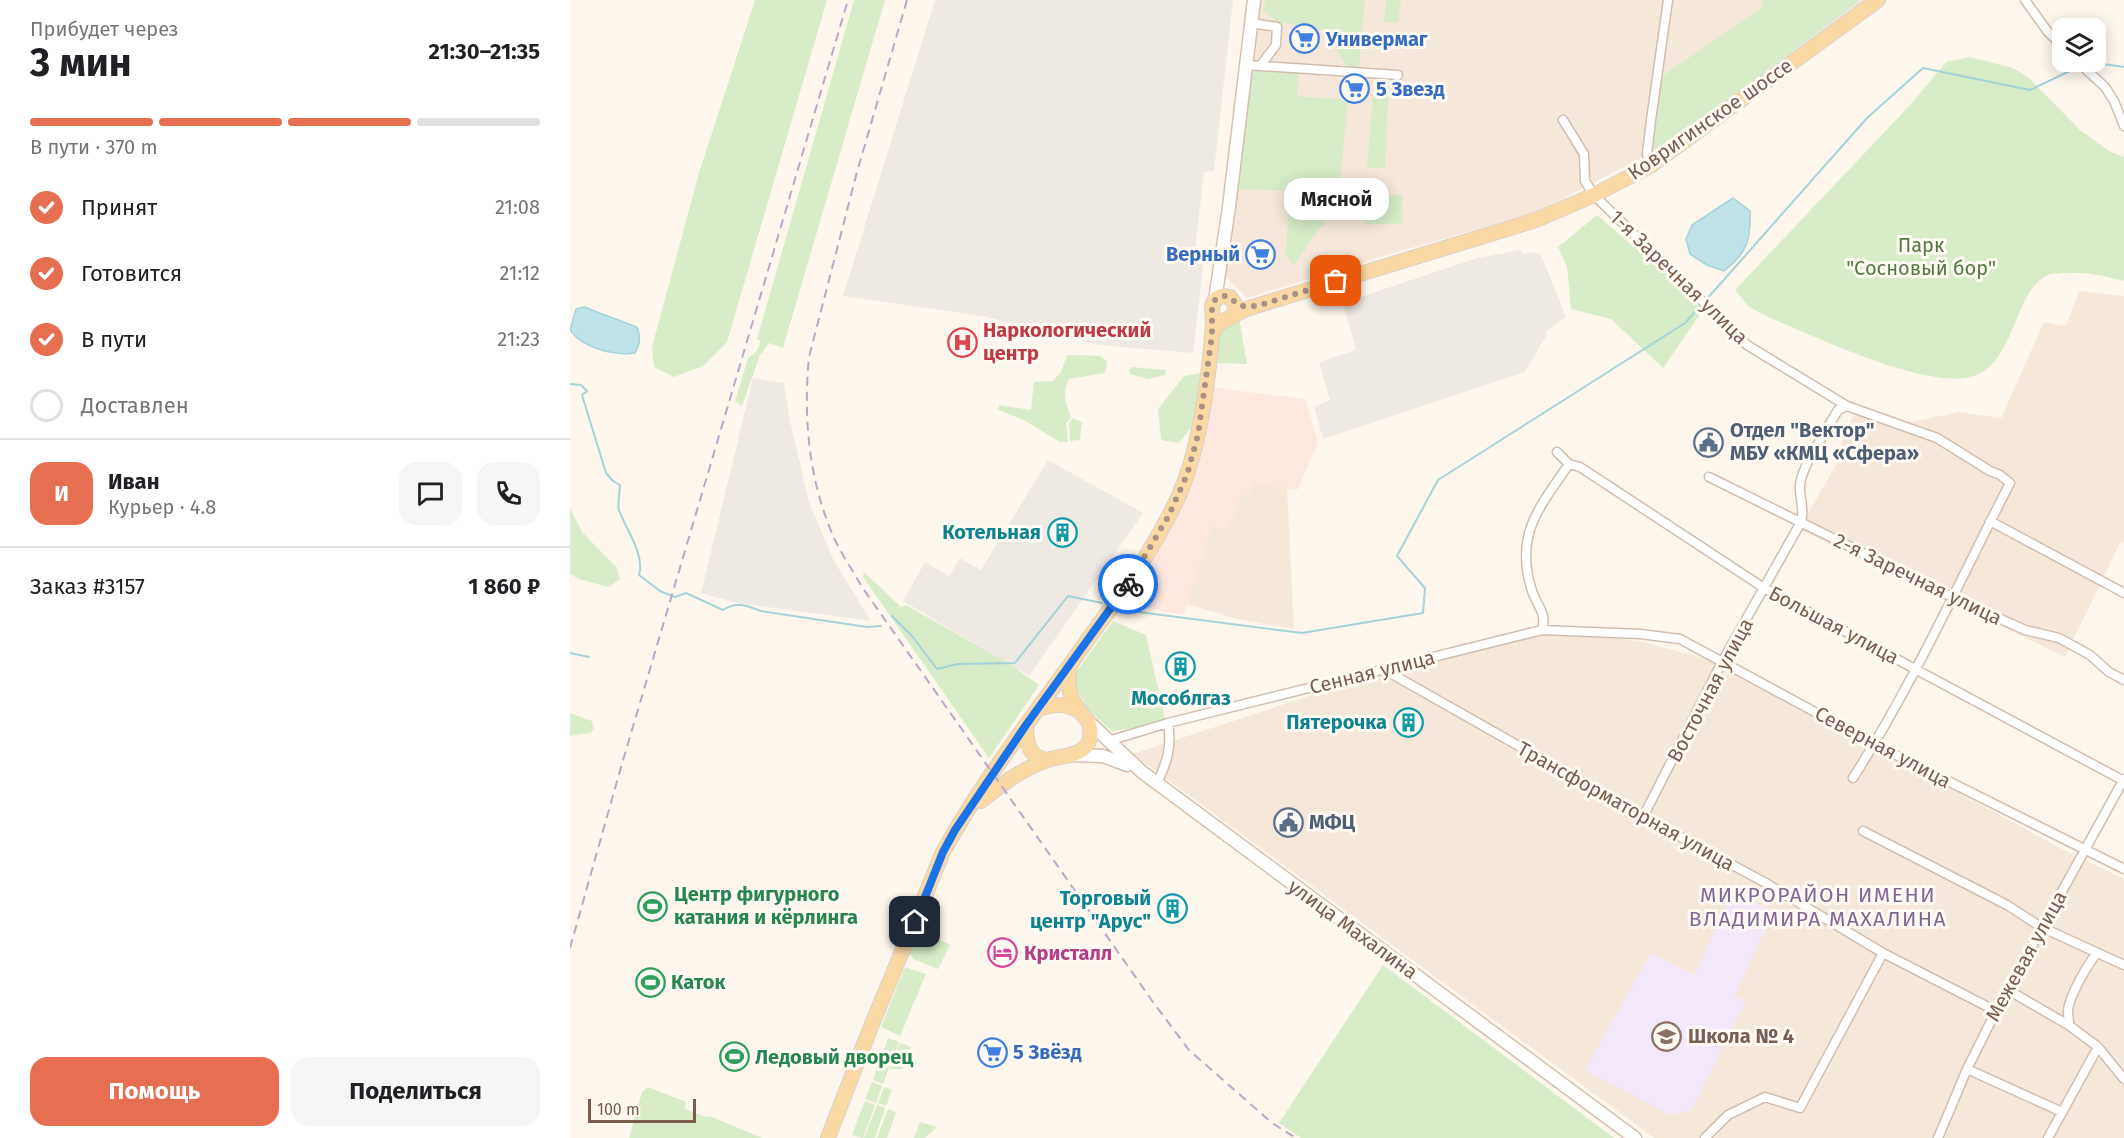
<!DOCTYPE html>
<html lang="ru">
<meta charset="utf-8">
<style>
body{margin:0;font-family:"Fira Sans",sans-serif;background:#f6f6f6;color:#202124;height:100vh;display:flex;flex-direction:column;font-size:22px;white-space:nowrap}
*{box-sizing:border-box;margin:0}
p{font-size:20px;color:#757577}
.icon{flex:none;width:33px;height:33px;fill:none;stroke:currentColor;stroke-width:2;stroke-linecap:round;stroke-linejoin:round}
.map{position:relative;flex:1;overflow:hidden}
.drawer{display:flex;flex-direction:column;background:#fff;width:570px}
.drawer>*{flex:none}
.tools{position:absolute;left:1482px;top:18px;display:grid;gap:12px}
.tools a{display:grid;place-items:center;width:54px;height:54px;border-radius:12px;background:#fff;box-shadow:0 3px 15px #0003;font-size:30px}
.scale{position:absolute;left:18px;bottom:15px;width:108px;box-sizing:border-box;padding-left:6px;border:3px solid #7a5c4d;border-top:0;font-size:16px;line-height:21px;white-space:nowrap;color:#7a5c4d;-webkit-text-stroke:4px #fffaf3;paint-order:stroke}
.pin{position:absolute;display:grid;place-items:center;width:51px;height:51px;color:#fff;margin:-26px;border-radius:12px;box-shadow:0 3px 9px #0006}
.courier{position:absolute;display:grid;place-items:center;width:60px;height:60px;margin:-30px;border:4px solid #1a73e8;border-radius:50%;background:#fff;color:#222;box-shadow:0 2px 8px #0007}
.bubble{position:absolute;height:42px;border-radius:18px;background:#fff;box-shadow:0 3px 15px #0003;font-size:20px;font-weight:700;line-height:42px;text-align:center}
.overview em{font-style:normal;font-weight:700}
.overview div{display:flex;flex-direction:column-reverse}
.overview{display:flex;align-items:center;justify-content:space-between;height:102px;padding:0 30px}
h1{font-size:39px;font-weight:700;line-height:45px}
.bar{display:grid;grid-template-columns:repeat(4,1fr);gap:9px 6px;align-content:center;height:72px;padding:0 30px}
.bar i{height:8px;border-radius:4px;background:#e0e0e0}
.bar .on{background:#e76f51}
.bar p{grid-column:span 4}
.line{display:flex;align-items:center;gap:15px;padding:0 30px;border-top:2px solid #e0e0e0}
.line div{flex:1}
.round{display:grid;place-items:center;flex:none;width:63px;height:63px;border-radius:18px;background:#f6f6f6}
ol{padding:0 30px;list-style:none}
li{display:flex;align-items:center;gap:18px;height:66px}
li p{margin-inline-start:auto}
li .icon{padding:6px;border-radius:50%;background:#e76f51;color:#fff;stroke-width:4}
li:last-child{color:#757577}
li i{width:33px;height:33px;border:3px solid #e0e0e0;border-radius:50%}
.action{display:flex;gap:12px;margin-top:auto;padding:12px 30px}
.action a{flex:1;height:69px;border-radius:18px;background:#e76f51;color:#fff;font-size:24px;font-weight:700;line-height:69px;text-align:center}
.action a+a{background:#f6f6f6;color:#202124}
main{display:flex;flex:1;min-height:0}
.map>svg:first-child{display:block}
.residential{fill:#f5e8da}
.commercial{fill:#fde8e0}
.industrial{fill:#efe9e4}
.education{fill:#f3e8fa}
.green{fill:#d8ecc9}
.water{fill:#bfe3e8;stroke:#a5d3da;stroke-width:1.5}
.lines{fill:none;stroke-linecap:round;stroke-linejoin:round}
.stream{stroke:#a5d3da;stroke-width:2}
.street-casing{stroke:#d1beb0;stroke-width:11}
.secondary-casing{stroke:#d6c0b0;stroke-width:15}
.primary-casing{stroke:#dad1cd;stroke-width:16}
.street{stroke:#fff;stroke-width:8}
.secondary{stroke:#fff;stroke-width:12}
.primary{stroke:#fbd9a5;stroke-width:14}
.rail{stroke:#b9a8c9;stroke-width:2;stroke-dasharray:9 6;stroke-linecap:butt}
.done{stroke:#a89285;stroke-width:6;stroke-dasharray:0 10.8}
.route{stroke:#1a73e8;stroke-width:8}
.labels{text-anchor:middle;dominant-baseline:central;stroke-width:6;stroke-linejoin:round;paint-order:stroke}
.shop-label{font-size:20px;font-weight:bold;fill:#366cbe;stroke:#fffaf3;text-anchor:start}
.street-label{font-size:20px;fill:#7a5c4d;stroke:#fffaf3}
.park-label{font-size:20px;fill:#537a41;stroke:#fffaf3}
.health-label{font-size:20px;font-weight:bold;fill:#be3a42;stroke:#fffaf3;text-anchor:start}
.service-label{font-size:20px;font-weight:bold;fill:#4e5e75;stroke:#fffaf3;text-anchor:start}
.culture-label{font-size:20px;font-weight:bold;fill:#0d838f;stroke:#fffaf3;text-anchor:end}
.leisure-label{font-size:20px;font-weight:bold;fill:#27864d;stroke:#fffaf3;text-anchor:start}
.hotel-label{font-size:20px;font-weight:bold;fill:#b23c85;stroke:#fffaf3;text-anchor:start}
.education-label{font-size:20px;font-weight:bold;fill:#785e54;stroke:#fffaf3;text-anchor:start}
.neighbourhood-label{font-size:21px;letter-spacing:1.5px;fill:#846695;stroke:#fffaf3}
</style>
<main>
<section class="drawer">
<div class="overview"><div><h1>3 мин</h1><p>Прибудет через</p></div><em>21:30–21:35</em></div>
<div class="bar"><i class="on"></i><i class="on"></i><i class="on"></i><i></i><p>В пути · 370 m</p></div>
<ol>
<li><svg class="icon" aria-label="check" viewBox="0 0 24 24"><path d="M5 12l5 5 9-10"/></svg>Принят<p>21:08</p></li>
<li><svg class="icon" aria-label="check" viewBox="0 0 24 24"><path d="M5 12l5 5 9-10"/></svg>Готовится<p>21:12</p></li>
<li><svg class="icon" aria-label="check" viewBox="0 0 24 24"><path d="M5 12l5 5 9-10"/></svg>В пути<p>21:23</p></li>
<li><i></i>Доставлен</li>
</ol>
<div class="line" style="height:108px"><b class="round" style="background:#e76f51;color:#fff">И</b><div><b>Иван</b><p>Курьер · 4.8</p></div><a class="round"><svg class="icon" aria-label="chat" viewBox="0 0 24 24"><path d="M4 5h16v11H9l-5 4z"/></svg></a><a class="round"><svg class="icon" aria-label="phone" viewBox="0 0 24 24"><path d="M5 4h4l2 5-3 2q2 4 5 5l2-3 5 2v4C11 20 4 13 5 4z"/></svg></a></div>
<div class="line" style="height:78px"><div>Заказ #3157</div><b>1 860 ₽</b></div>
<div class="action"><a>Помощь</a><a>Поделиться</a></div>
</section>
<div class="map">
<svg width="1554" height="1138" viewBox="0 0 1554 1138">
<rect width="100%" height="100%" fill="#fdf6ec"/>
<path class="residential" d="M686,0H1297L1087,150L967,212L824,253L677,298L655,276L664,175Z
M1509,291L1554,296V543L1551,541L1495,657L1229,529L1271,456L1272,442L1284,414L1321,426L1389,412L1431,418L1474,322L1496,326Z
M683,482L717,487L724,629L667,619L617,604L642,525L658,529L671,494Z
M969,629L1069,641L1148,662L1492,849L1554,879V1138H1084L563,754L821,669Z"/>
<path class="commercial" d="M638,387L735,399L748,443L727,490L683,483L679,497L671,494L658,529L642,525L614,615L551,603L587,547Z"/>
<path class="industrial" d="M365,0H663L644,171L634,172L625,250L635,251L623,353L529,345L412,316L273,296Z
M951,250L953,254L964,252L971,255L996,317L976,331V336L955,372L753,439L744,407L760,400L749,362L786,350L773,303L907,258Z
M183,378L214,383L220,421L239,502L264,561L301,621L167,603L131,593Z
M478,460L573,513L459,676L333,601L355,562L379,576L390,558L411,570Z"/>
<path class="education" d="M1163,890L1204,912L1165,995L1176,1002L1122,1110L1100,1115L1015,1070L1081,953L1125,975Z"/>
<path class="green" d="M185,0H257L157,342L133,366L104,377L84,367L82,347L129,173Z
M284,0H315L213,348L199,343L190,355L172,406L165,401L178,358L186,352L191,341L187,339Z
M695,0H795L789,67H778L754,31L708,22L694,11Z
M816,0H831L828,23L814,22Z
M1193,0H1287L1288,2L1089,153L1083,147L1092,76L1192,8Z
M1400,57L1443,68L1458,77L1510,130L1539,151L1554,157V281C1530,275 1516,272 1491,273C1487,274 1481,273 1478,275C1443,291 1446,365 1401,377C1354,389 1244,336 1198,317L1178,306L1165,290L1341,104L1376,62Z
M679,70L729,72L727,96L778,100L768,203L724,265L716,255L719,191L667,189Z
M819,84L815,168H797L803,90Z
M832,195L833,224H795V196Z
M1027,215L1135,307L1093,368L1041,319L1001,309L997,267L988,247Z
M669,318L677,364L642,363L648,329Z
M497,355L530,356L537,361L535,373L499,379C492,393 496,404 501,418L496,423L498,442H490L454,420L428,410L429,405L461,410L464,382L483,381L491,372Z
M561,367L596,370L595,375L578,379L560,374L559,371Z
M630,373L624,424L609,443L591,440L588,409L614,376Z
M503,418L512,422L510,440L500,441L499,423Z
M0,508L12,532L46,567L50,579L39,587L9,579L0,574Z
M294,572L331,607L336,605L438,663L469,685L419,758L293,577Z
M543,621L576,635L596,724L541,731L516,707L502,678Z
M0,713L22,721L24,730L19,733L0,736Z
M350,930L380,945L368,969L343,959L339,952Z
M813,965L1044,1138H731L709,1123Z
M335,967L356,974L330,1036L311,1027Z
M318,1038L329,1042L313,1084L303,1080Z
M330,1043L341,1047L332,1069H320Z
M302,1082L312,1086L306,1103L295,1099Z
M78,1087L116,1102L115,1109L136,1117L140,1116L192,1138H59L72,1092Z
M314,1087L322,1090L316,1106L308,1103Z
M295,1101L305,1105L293,1138L282,1135Z
M307,1105L315,1108L305,1138H294Z
M318,1109L326,1112L317,1138H307Z
M350,1122L367,1127L355,1138H344Z"/>
<path class="water" d="M1163,198L1180,211C1181,240 1177,253 1154,271L1137,265L1120,254L1116,239L1122,225Z
M14,307L67,327C71,337 70,344 65,353C44,356 12,348 0,330L6,309Z"/>
<g class="lines">
<path class="stream" d="M1513,65L1519,62L1554,67
M1136,300L1297,118L1353,68L1460,90L1508,67
M0,384L11,385L17,391L12,395L36,473L43,481L50,485C50,493 47,503 49,510C56,530 75,554 69,575L90,591L105,597L116,593L153,610C167,601 177,606 191,611L297,627L311,626
M553,610L732,633L853,613L855,588L827,556L868,480L1115,323L1132,304
M322,616L342,636L367,669L388,664L445,663L498,596L532,603
M0,653L19,657"/>
<defs>
<path id="street" d="M1455,0L1478,32L1492,46
M681,23L707,27L706,45L690,66
M1508,62L1535,87L1544,101L1554,126
M676,65L828,75
M993,120L1014,154L1015,181L1024,195L1177,345L1277,406L1367,438L1420,471L1430,475L1440,483C1389,582 1343,684 1283,778
M1080,166L1077,154L1081,120L1098,0
M987,452L999,464L1010,467L1194,588L1554,781
M1139,477L1382,597L1455,630L1489,638L1520,655L1539,672L1554,680
M1420,521L1554,593
M972,630C977,613 968,608 962,591C944,535 969,508 999,464
M813,669L1079,820L1194,882L1313,953L1426,1011
M538,741L598,723L972,630L1070,634L1110,639L1304,744L1554,869
M587,783C597,763 602,746 598,723
M1073,817L1152,662L1231,522C1235,507 1229,499 1230,485C1231,467 1258,428 1268,410L1277,406
M1293,831L1437,905L1471,927L1554,965
M1438,990L1500,1026L1528,1047L1554,1079
M1500,1026C1499,1022 1498,1016 1498,1011C1499,996 1517,966 1526,954
M1397,1069L1492,1112
M1135,1138L1158,1115L1195,1097L1230,1108L1313,953
M1368,1138L1397,1069L1426,1011L1554,779
M1478,1138L1528,1047"/>
<path id="secondary" d="M645,300L659,207L684,0
M519,722L572,772L1065,1138
M501,755L533,756L557,765"/>
<path id="primary" d="M642,335L648,324L676,309L966,220L1024,195L1080,166L1308,0
M468,709C484,704 494,703 509,711
M456,725C456,741 458,758 478,760
M411,801C431,785 453,768 478,760C489,756 503,757 513,749C520,744 521,736 520,728C519,721 516,718 511,713C499,698 497,685 500,666
M258,1138L300,1029L373,852C416,774 473,704 524,631C556,588 588,542 610,493C631,444 639,377 643,324C643,318 642,312 642,306C643,301 646,298 651,296L660,297L666,306L663,315"/>
</defs>
<use href="#street" class="street-casing"/>
<use href="#secondary" class="secondary-casing"/>
<use href="#primary" class="primary-casing"/>
<use href="#street" class="street"/>
<use href="#secondary" class="secondary"/>
<use href="#primary" class="primary"/>
<path class="rail" d="M337,0L287,172L239,357C233,419 239,481 264,538C272,555 283,571 292,587L583,1002L619,1050L702,1123L726,1138
M0,948L51,767L278,0"/>
</g>
<g class="lines">
<path class="done" d="M558,584L598,517L617,475L628,435L642,335V306L645,300L651,296H657L671,306H687L766,281"/>
<path class="route" d="M345,922L373,852L385,830L456,725L558,584"/>
</g>
<defs>
<symbol id="supermarket-ring" viewBox="-11 -11 22 22"><circle r="9.5" fill="#fffaf3" stroke="#3f7fe0" stroke-width="1.5"/><path d="M-6-5.5h2.5l.6 2H6L4.5 2H-2.5L-4.4-4H-6ZM-1.5 3.2a1.3 1.3 0 1 0 .1 0ZM3 3.2a1.3 1.3 0 1 0 .1 0Z" fill="#3f7fe0"/></symbol>
<symbol id="hospital-ring" viewBox="-11 -11 22 22"><circle r="9.5" fill="#fffaf3" stroke="#e0444e" stroke-width="1.5"/><path d="M-5-5h3v3.5h4V-5h3V5h-3V1.5h-4V5h-3Z" fill="#e0444e"/></symbol>
<symbol id="civic-ring" viewBox="-11 -11 22 22"><circle r="9.5" fill="#fffaf3" stroke="#5c6f8a" stroke-width="1.5"/><path d="M-.6-6.5H3V-4.5H.6V-3L4-1V1h2V6H-6V1h2V-1L-.6-3ZM-1.2 2.5V6h2.4V2.5Z" fill="#5c6f8a"/></symbol>
<symbol id="building-ring" viewBox="-11 -11 22 22"><circle r="9.5" fill="#fffaf3" stroke="#0f9aa8" stroke-width="1.5"/><path d="M-4-6H4V6H1V3H-1V6H-4ZM-2.5-4.3h1.7v1.8h-1.7ZM.8-4.3h1.7v1.8H.8ZM-2.5-1h1.7V.8h-1.7ZM.8-1h1.7V.8H.8Z" fill="#0f9aa8"/></symbol>
<symbol id="stadium-ring" viewBox="-11 -11 22 22"><circle r="9.5" fill="#fffaf3" stroke="#2e9e5b" stroke-width="1.5"/><path d="M0-5a6.5 5 0 1 0 0 10a6.5 5 0 1 0 0-10ZM-3.5-1.8h7v3.6h-7Z" fill="#2e9e5b"/></symbol>
<symbol id="hotel-ring" viewBox="-11 -11 22 22"><circle r="9.5" fill="#fffaf3" stroke="#d1479c" stroke-width="1.5"/><path d="M-6-4.5h1.5V1H6V5H4.5V3h-9V5H-6ZM-4 0a1.8 1.8 0 1 1 3.6 0ZM.5 0V-2.5h3Q6-2.5 6 0Z" fill="#d1479c"/></symbol>
<symbol id="school-ring" viewBox="-11 -11 22 22"><circle r="9.5" fill="#fffaf3" stroke="#8d6e63" stroke-width="1.5"/><path d="M0-5L7-2L0 1L-7-2ZM-4 1L0 2.5L4 1V4Q0 6-4 4Z" fill="#8d6e63"/></symbol>
</defs>
<g fill-rule="evenodd">
<use href="#supermarket-ring" x="718" y="22" width="33" height="33"/>
<use href="#supermarket-ring" x="768" y="72" width="33" height="33"/>
<use href="#supermarket-ring" x="674" y="238" width="33" height="33"/>
<use href="#hospital-ring" x="376" y="326" width="33" height="33"/>
<use href="#civic-ring" x="1122" y="426" width="33" height="33"/>
<use href="#building-ring" x="476" y="516" width="33" height="33"/>
<use href="#building-ring" x="594" y="650" width="33" height="33"/>
<use href="#building-ring" x="822" y="706" width="33" height="33"/>
<use href="#civic-ring" x="702" y="806" width="33" height="33"/>
<use href="#stadium-ring" x="66" y="890" width="33" height="33"/>
<use href="#building-ring" x="586" y="892" width="33" height="33"/>
<use href="#hotel-ring" x="416" y="936" width="33" height="33"/>
<use href="#stadium-ring" x="64" y="966" width="33" height="33"/>
<use href="#school-ring" x="1080" y="1020" width="33" height="33"/>
<use href="#supermarket-ring" x="406" y="1036" width="33" height="33"/>
<use href="#stadium-ring" x="148" y="1040" width="33" height="33"/>
</g>
<g class="labels">
<g class="shop-label">
<text x="756" y="39">Универмаг</text>
<text x="806" y="89">5 Звезд</text>
<text x="670" y="254" text-anchor="end">Верный</text>
<text x="443" y="1052">5 Звёзд</text>
</g>
<g class="street-label">
<text transform="translate(1140 119) rotate(-35)">Ковригинское шоссе</text>
<text transform="translate(1109 277) rotate(44)">1-я Заречная улица</text>
<text transform="translate(1348 579) rotate(26)">2-я Заречная улица</text>
<text transform="translate(1264 625) rotate(28)">Большая улица</text>
<text transform="translate(802 672) rotate(-14)">Сенная улица</text>
<text transform="translate(1140 690) rotate(-62)">Восточная улица</text>
<text transform="translate(1313 747) rotate(28)">Северная улица</text>
<text transform="translate(1056 806) rotate(29)">Трансформаторная улица</text>
<text transform="translate(783 929) rotate(36)">улица Махалина</text>
<text transform="translate(1456 956) rotate(-61)">Межевая улица</text>
</g>
<g class="park-label">
<text x="1351" y="245">Парк<tspan x="1351" dy="23">"Сосновый бор"</tspan></text>
</g>
<g class="health-label">
<text x="413" y="330">Наркологический<tspan x="413" dy="23">центр</tspan></text>
</g>
<g class="service-label">
<text x="1160" y="430">Отдел "Вектор"<tspan x="1160" dy="23">МБУ «КМЦ «Сфера»</tspan></text>
<text x="739" y="822">МФЦ</text>
</g>
<g class="culture-label">
<text x="471" y="532">Котельная</text>
<text x="611" y="698" text-anchor="middle">Мособлгаз</text>
<text x="817" y="722">Пятерочка</text>
<text x="581" y="898">Торговый<tspan x="581" dy="23">центр "Арус"</tspan></text>
</g>
<g class="leisure-label">
<text x="104" y="894">Центр фигурного<tspan x="104" dy="23">катания и кёрлинга</tspan></text>
<text x="101" y="982">Каток</text>
<text x="185" y="1057">Ледовый дворец</text>
</g>
<g class="hotel-label">
<text x="454" y="953">Кристалл</text>
</g>
<g class="education-label">
<text x="1118" y="1036">Школа № 4</text>
</g>
<g class="neighbourhood-label">
<text x="1248" y="895">МИКРОРАЙОН ИМЕНИ<tspan x="1248" dy="24">ВЛАДИМИРА МАХАЛИНА</tspan></text>
</g>
</g>
</svg>
<div class="tools">
<a><svg class="icon" aria-label="layers" viewBox="0 0 24 24"><path d="M12 4l9 5-9 5-9-5zM3 14l9 5 9-5"/></svg></a>
</div>
<div class="scale">100 m</div>
<div class="pin" style="left:766px;top:281px;background:#ea580c"><svg class="icon" aria-label="bag" viewBox="0 0 24 24"><path d="M5 8h14l-1 12H6zM9 8a3 3 0 0 1 6 0"/></svg></div>
<div class="pin" style="left:345px;top:922px;background:#1f2937"><svg class="icon" aria-label="home" viewBox="0 0 24 24"><path d="M3 11l9-7 9 7M6 9v11h12V9"/></svg></div>
<div class="courier" style="left:558px;top:584px"><svg class="icon" aria-label="bike" viewBox="0 0 24 24"><circle cx="6" cy="16" r="4"/><circle cx="18" cy="16" r="4"/><path d="M6 16l4-8h5l3 8M10 8l3 8H6M13 5h3"/></svg></div>
<div class="bubble" style="left:714px;top:178px;width:105px">Мясной</div>
</div>
</main>
